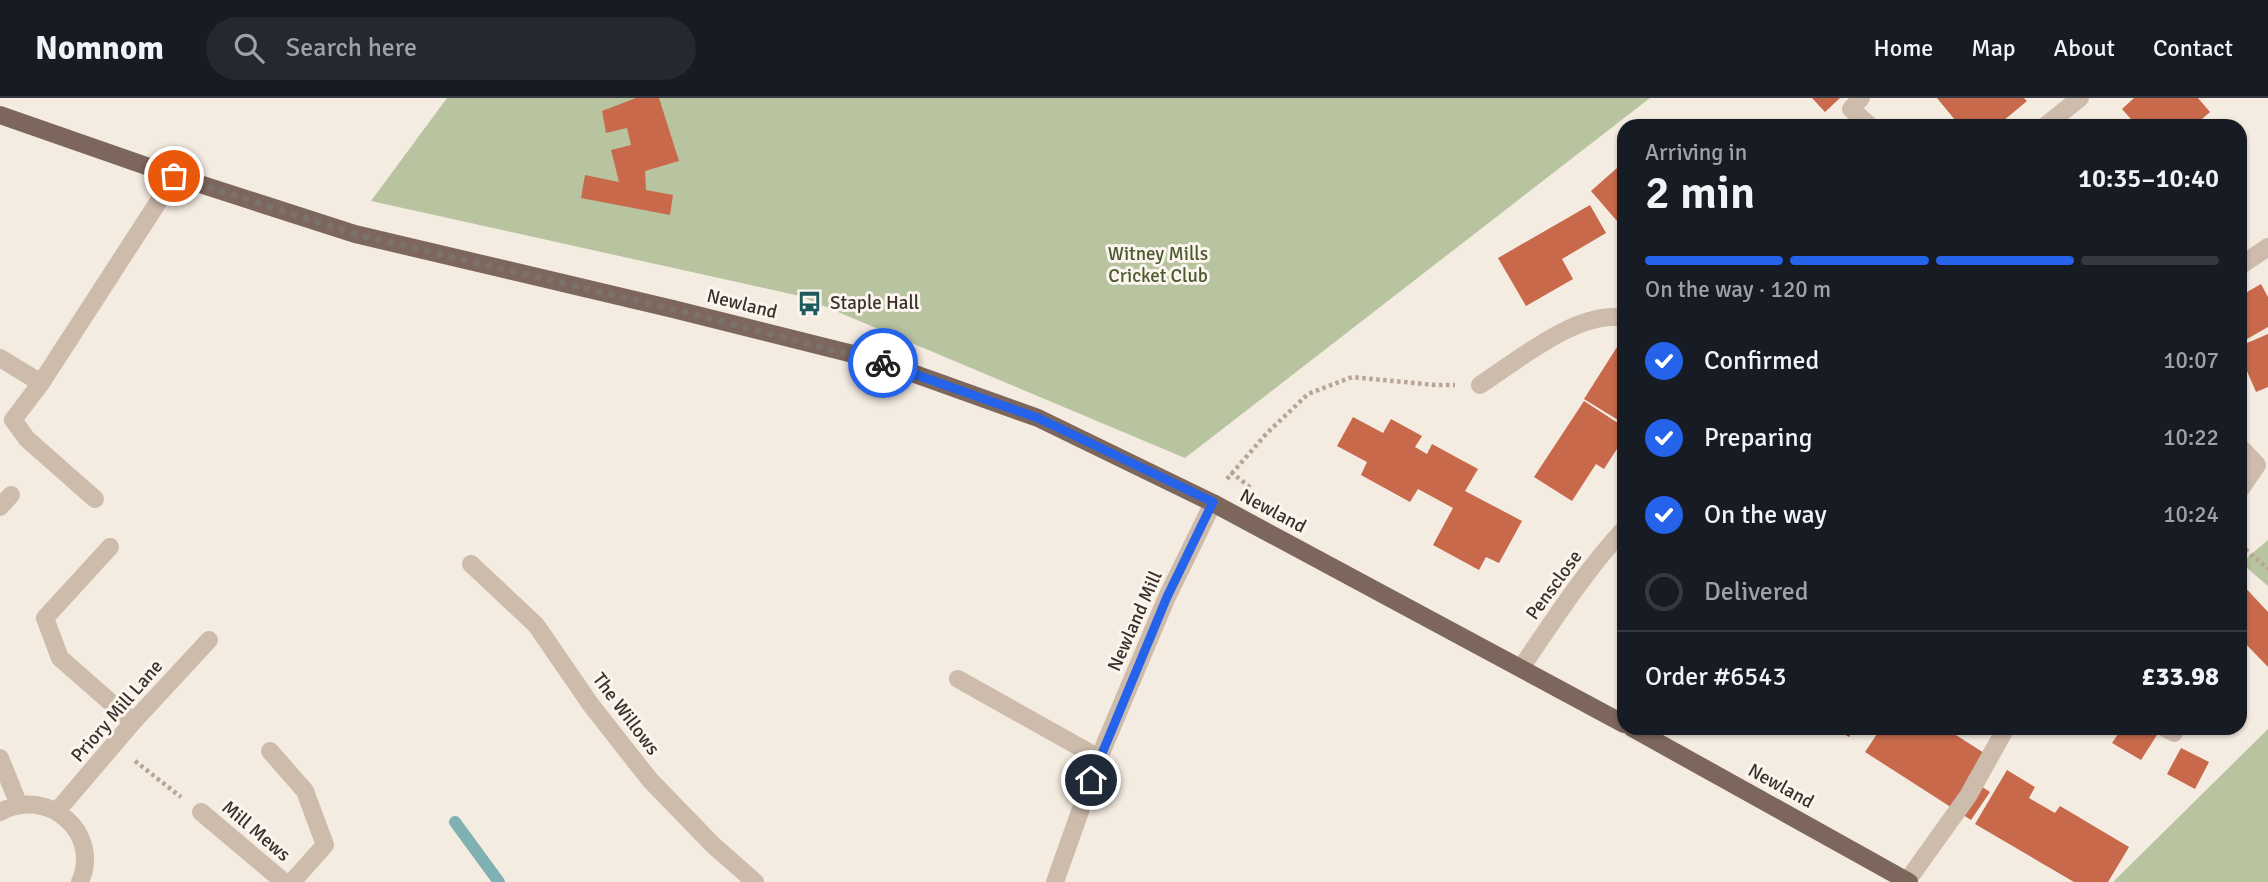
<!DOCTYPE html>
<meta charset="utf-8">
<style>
body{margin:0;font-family:Signika,sans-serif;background:#242831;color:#f1f3f6;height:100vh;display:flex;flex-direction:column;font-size:26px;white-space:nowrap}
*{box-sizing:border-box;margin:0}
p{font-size:23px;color:#9ea1a6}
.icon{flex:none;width:38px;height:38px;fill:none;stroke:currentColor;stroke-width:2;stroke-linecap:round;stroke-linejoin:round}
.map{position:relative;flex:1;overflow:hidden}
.panel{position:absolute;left:1617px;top:21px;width:630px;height:616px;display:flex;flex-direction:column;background:#171b24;border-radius:21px;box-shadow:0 2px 5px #0004}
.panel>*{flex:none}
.pin{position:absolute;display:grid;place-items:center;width:60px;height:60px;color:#fff;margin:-30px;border:4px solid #fff;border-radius:50%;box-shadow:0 2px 7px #0007}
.courier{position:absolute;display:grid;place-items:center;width:70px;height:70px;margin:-35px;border:5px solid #2563eb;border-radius:50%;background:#fff;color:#222;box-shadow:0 2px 9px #0007}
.overview em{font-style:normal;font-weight:600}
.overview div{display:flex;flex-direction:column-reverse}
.overview{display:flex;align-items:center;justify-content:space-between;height:119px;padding:0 28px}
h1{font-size:46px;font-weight:600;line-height:52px}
.bar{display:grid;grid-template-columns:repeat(4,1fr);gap:10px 7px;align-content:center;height:84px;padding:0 28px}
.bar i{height:9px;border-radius:5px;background:#363941}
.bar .on{background:#2563eb}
.bar p{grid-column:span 4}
.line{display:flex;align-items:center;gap:18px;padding:0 28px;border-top:2px solid #363941}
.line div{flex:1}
ol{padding:0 28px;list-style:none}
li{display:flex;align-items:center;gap:21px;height:77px}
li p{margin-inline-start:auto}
li .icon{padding:7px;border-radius:50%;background:#2563eb;color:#fff;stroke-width:4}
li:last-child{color:#9ea1a6}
li i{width:38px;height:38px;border:4px solid #363941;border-radius:50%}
header{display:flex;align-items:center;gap:42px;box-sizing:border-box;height:98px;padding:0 35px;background:#171b24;border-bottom:2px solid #363941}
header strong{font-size:33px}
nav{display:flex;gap:38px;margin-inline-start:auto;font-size:24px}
.search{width:490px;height:63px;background:#242831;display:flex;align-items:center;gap:18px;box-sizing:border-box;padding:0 24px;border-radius:38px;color:#9ea1a6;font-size:26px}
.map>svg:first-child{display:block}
.green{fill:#b8c4a0}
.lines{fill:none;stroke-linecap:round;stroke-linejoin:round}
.stream{stroke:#7fb0b2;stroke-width:12}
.building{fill:#c8694b}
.path{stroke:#b9a596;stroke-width:4.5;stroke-dasharray:3.5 3.5;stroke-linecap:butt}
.minor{stroke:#cdbbac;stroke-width:18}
.major{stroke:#7d675c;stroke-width:18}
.done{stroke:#7c716b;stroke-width:7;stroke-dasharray:0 12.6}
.route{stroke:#2563eb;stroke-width:9}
.labels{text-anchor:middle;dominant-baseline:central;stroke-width:6;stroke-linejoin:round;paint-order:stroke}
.park-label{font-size:19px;fill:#4a5a2e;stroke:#fbf5ee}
.poi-label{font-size:19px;fill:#3b302b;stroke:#fbf5ee;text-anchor:start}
.street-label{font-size:19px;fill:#3b302b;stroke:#fbf5ee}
</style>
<header>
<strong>Nomnom</strong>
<div class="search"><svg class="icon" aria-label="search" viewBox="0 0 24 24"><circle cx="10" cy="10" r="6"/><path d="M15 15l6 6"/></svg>Search here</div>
<nav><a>Home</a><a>Map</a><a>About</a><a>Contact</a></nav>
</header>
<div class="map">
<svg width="2268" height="784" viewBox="0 0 2268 784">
<rect width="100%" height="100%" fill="#f4ebe1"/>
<path class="green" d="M447,0H1650L1185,360L800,198L371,103Z
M2268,442V488L2241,465Z
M2268,631V784H2113Z"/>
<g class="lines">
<path class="stream" d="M455,724L499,784"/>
</g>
<path class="building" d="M636,0H659L679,63L645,73L646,92L673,97L670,117L581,100L585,77L619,84L611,52L631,47L627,30L606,35L602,13Z
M1812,0H1840L1825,14Z
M1937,0H2024L2027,3L1997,28H1960Z
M2134,0H2198L2210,14L2194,28H2137L2122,11Z
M1617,70L1624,78V131L1591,93Z
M1590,107L1606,135L1562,161L1573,181L1526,208L1498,160Z
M2261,186L2268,199V229L2240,245V198Z
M2268,236V289L2256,294L2240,257V248Z
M1617,249L1624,254V312L1618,322L1584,301Z
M1584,303L1624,329V340L1604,371L1596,366L1572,403L1534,379Z
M1353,319L1383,335L1391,321L1422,338L1415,349L1427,356L1432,346L1478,371L1465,393L1522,423L1499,465L1486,459L1479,472L1433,447L1453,410L1418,391L1410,404L1361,377L1367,364L1337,348Z
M2240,484L2268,514V569L2240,540Z
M1833,630H1854L1849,639Z
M1881,630H1945L1984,655L1968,680L1990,694L1971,722L1865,654Z
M2122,630H2146L2157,637L2141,662L2112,645Z
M2181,650L2209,664L2195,691L2167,676Z
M2007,672L2035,689L2029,700L2055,715L2060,708L2129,749L2108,784H2074L1975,726Z"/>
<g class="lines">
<path class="path" d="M1231,374L1252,391
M1227,381L1267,335L1308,296L1352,279L1435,287H1455
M2240,447L2268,471
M135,663L181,699"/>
<path class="minor" d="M1861,0L1851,11L1870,28
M2045,28L2080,0
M2240,168L2268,149
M0,260L41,285
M1480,287C1517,263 1579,211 1624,220
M2240,349L2257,367L2240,392
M95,401L27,341L13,322L41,285L175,78
M0,409L11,397
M110,449L45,520L60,560L133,624
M471,466L536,527L591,607L650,682L713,747L755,784
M1521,570C1553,523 1585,473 1624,431
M958,581L1099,660
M2165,630L2174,635
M270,653L305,693L325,747L292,784
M0,660L19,707
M57,713L133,624L209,542
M0,714C47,688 102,734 80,784
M201,714L284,784
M1907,783L1968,698L2006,630
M1055,784L1099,660L1167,499L1213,405"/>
<path class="major" d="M0,17L175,78L355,136L673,211L873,261L1038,320L1213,405L1624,626
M1632,630L1909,784"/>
</g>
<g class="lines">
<path class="done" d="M174,78L355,136L673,211L883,265"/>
<path class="route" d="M883,265L1038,320L1213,404L1167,499L1091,682"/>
</g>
<defs>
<symbol id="bus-bare" viewBox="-9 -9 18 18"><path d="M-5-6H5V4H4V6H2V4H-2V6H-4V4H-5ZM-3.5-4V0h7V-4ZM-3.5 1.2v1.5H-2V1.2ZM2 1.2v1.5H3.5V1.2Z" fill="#1f5a5e" stroke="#fbf5ee" stroke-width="2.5" paint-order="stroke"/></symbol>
</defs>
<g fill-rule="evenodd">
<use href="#bus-bare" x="792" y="188" width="35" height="35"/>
</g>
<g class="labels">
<g class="park-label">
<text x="1158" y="156">Witney Mills<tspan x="1158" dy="22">Cricket Club</tspan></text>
</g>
<g class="poi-label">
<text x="830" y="205">Staple Hall</text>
</g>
<g class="street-label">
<text transform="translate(742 206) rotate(14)">Newland</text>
<text transform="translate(1273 413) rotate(28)">Newland</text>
<text transform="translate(1554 487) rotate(-54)">Pensclose</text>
<text transform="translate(1135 523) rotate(-66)">Newland Mill</text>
<text transform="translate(117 613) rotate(-49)">Priory Mill Lane</text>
<text transform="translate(626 616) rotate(53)">The Willows</text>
<text transform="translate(1781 688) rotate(29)">Newland</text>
<text transform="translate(256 733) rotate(40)">Mill Mews</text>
</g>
</g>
</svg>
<div class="pin" style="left:174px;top:78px;background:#ea580c"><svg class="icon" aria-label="bag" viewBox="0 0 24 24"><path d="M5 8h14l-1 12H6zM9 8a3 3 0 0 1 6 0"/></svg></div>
<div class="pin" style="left:1091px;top:682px;background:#1f2937"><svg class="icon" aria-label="home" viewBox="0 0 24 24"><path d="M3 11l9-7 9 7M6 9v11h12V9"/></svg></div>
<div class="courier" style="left:883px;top:265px"><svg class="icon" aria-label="bike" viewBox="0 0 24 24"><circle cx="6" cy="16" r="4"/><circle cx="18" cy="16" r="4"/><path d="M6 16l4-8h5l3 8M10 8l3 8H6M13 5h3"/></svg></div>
<section class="panel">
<div class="overview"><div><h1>2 min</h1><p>Arriving in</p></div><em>10:35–10:40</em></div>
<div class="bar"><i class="on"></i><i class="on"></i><i class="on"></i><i></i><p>On the way · 120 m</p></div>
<ol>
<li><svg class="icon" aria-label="check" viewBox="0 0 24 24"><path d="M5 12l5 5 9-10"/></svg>Confirmed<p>10:07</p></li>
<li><svg class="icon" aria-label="check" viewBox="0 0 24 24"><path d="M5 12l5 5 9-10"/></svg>Preparing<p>10:22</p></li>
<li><svg class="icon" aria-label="check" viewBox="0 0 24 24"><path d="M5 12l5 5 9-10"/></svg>On the way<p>10:24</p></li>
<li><i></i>Delivered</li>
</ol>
<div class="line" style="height:91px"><div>Order #6543</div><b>£33.98</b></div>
</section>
</div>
